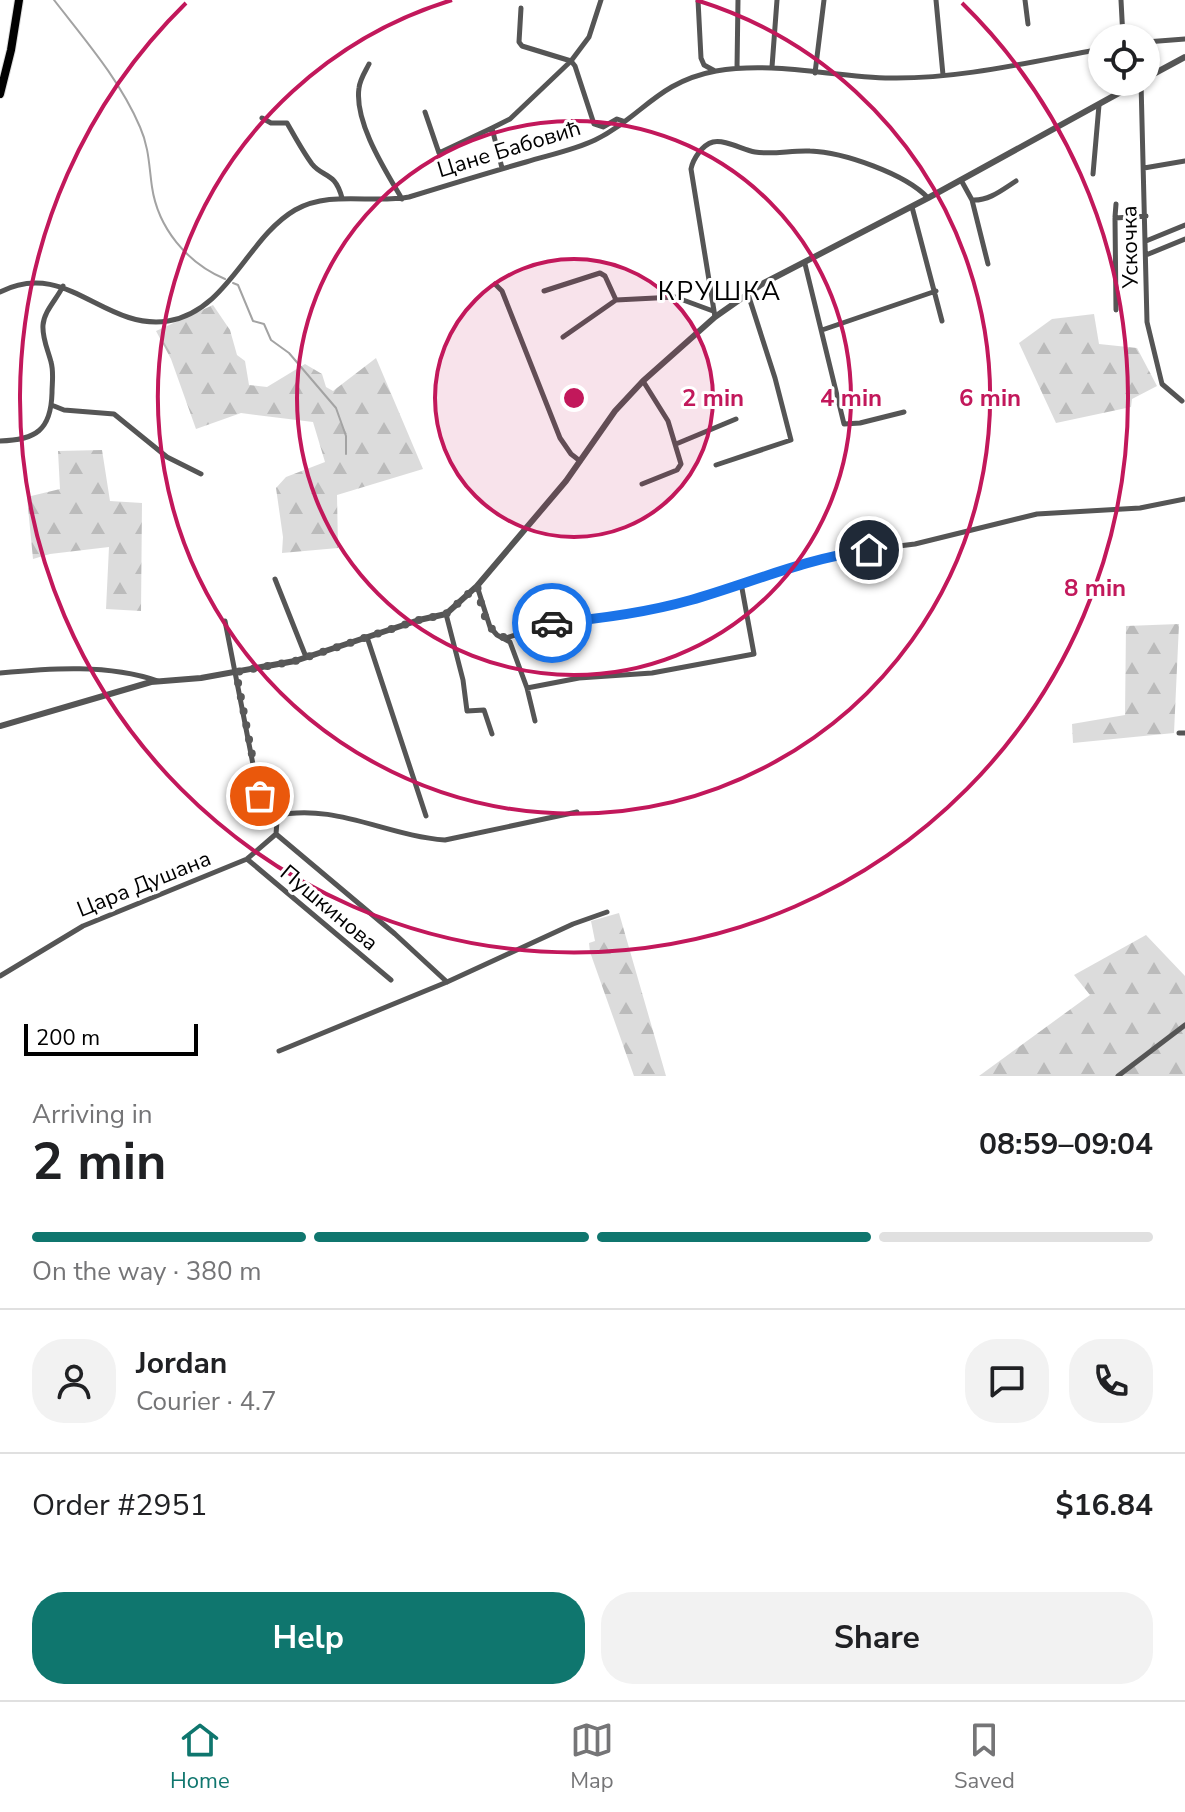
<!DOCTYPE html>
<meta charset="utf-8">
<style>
body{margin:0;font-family:"Nunito Sans",sans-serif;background:#f2f2f2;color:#202124;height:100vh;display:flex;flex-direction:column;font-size:30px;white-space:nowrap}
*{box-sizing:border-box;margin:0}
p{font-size:26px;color:#757577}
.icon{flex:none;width:44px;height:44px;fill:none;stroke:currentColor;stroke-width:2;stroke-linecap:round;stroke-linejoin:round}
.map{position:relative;height:1076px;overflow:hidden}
.details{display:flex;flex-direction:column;background:#fff;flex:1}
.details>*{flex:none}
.buttons{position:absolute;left:1088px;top:24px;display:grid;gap:16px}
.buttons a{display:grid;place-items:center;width:72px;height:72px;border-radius:50%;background:#fff;box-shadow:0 2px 6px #0004;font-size:40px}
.scale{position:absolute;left:24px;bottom:20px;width:174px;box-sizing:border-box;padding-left:8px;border:4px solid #000;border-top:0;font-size:22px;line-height:28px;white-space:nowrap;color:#000;-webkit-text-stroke:6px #fff;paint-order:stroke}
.pin{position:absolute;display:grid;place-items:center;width:68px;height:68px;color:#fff;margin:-34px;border:4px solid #fff;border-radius:50%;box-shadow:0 2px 8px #0007}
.courier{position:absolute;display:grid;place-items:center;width:80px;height:80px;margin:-40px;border:6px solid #1a73e8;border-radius:50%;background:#fff;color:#222;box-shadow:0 2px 10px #0007}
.headline em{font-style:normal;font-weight:700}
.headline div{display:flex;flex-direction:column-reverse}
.headline{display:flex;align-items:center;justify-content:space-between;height:136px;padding:0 32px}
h1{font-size:52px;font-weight:700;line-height:60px}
.bar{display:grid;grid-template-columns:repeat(4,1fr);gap:12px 8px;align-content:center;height:96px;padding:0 32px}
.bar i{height:10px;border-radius:6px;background:#e0e0e0}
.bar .selected{background:#0f766e}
.bar p{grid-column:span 4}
.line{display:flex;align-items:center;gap:20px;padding:0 32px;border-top:2px solid #e0e0e0}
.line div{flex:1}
.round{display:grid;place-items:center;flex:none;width:84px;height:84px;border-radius:32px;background:#f2f2f2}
.primary-button{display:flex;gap:16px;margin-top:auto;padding:16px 32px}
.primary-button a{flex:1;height:92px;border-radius:32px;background:#0f766e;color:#fff;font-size:32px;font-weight:700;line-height:92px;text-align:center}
.primary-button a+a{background:#f2f2f2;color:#202124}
.dock{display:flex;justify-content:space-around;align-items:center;height:112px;border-top:2px solid #e0e0e0;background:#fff;font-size:22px;color:#757577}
.dock a{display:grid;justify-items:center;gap:4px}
.dock .selected{color:#0f766e}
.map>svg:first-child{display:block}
.forest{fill:url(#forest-firs)}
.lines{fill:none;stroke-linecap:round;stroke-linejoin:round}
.stream{stroke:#a3a3a3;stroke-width:2}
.primary-casing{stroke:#dbdbdb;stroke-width:10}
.minor{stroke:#555;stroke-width:5}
.tertiary{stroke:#555;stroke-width:6}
.primary{stroke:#000;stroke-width:8}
.done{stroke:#595959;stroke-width:8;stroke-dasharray:0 14.4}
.route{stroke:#1a73e8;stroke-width:10}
.ring{fill:none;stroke:#c2185b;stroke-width:4}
.labels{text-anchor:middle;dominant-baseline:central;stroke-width:6;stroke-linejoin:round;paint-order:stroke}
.street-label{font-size:22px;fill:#000;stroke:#fff}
.quarter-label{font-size:26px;letter-spacing:2px;fill:#000;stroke:#fff}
.centre{fill:#c2185b;stroke:#fff;stroke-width:4}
.ring-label{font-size:24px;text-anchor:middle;font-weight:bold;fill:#c2185b;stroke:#fff;stroke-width:6;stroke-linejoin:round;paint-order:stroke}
</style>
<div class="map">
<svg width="1185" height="1076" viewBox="0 0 1185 1076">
<defs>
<pattern id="forest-firs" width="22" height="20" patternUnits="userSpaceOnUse" patternTransform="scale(2)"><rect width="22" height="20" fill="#dcdcdc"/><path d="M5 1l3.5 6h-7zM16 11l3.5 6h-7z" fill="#bbb"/></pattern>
</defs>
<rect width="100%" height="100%" fill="#fff"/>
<path class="forest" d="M213,305L230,330L237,355L245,361L249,385L267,387L305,364L322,374L326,387L333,391L376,358L423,469L337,495L338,548L282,553L283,537L276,488L286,477L325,462L313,422L241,413L196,429L171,359L156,331Z
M1094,314L1099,344L1137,348L1157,386L1132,399L1131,407L1056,423L1019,343L1052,319Z
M102,450L110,501L142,503L141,611L106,609L109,547L50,554L33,559L27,497L60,489L58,451Z
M1179,624L1174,733L1073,743L1072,724L1125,715L1126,626Z
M619,913L666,1076H634L590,952L589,943L595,941L591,921Z
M1146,935L1185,976V1076H979L1090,995L1074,975Z"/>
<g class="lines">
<path class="stream" d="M54,0C85,40 120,80 140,127C149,147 149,166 152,187C158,228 187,263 225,279
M233,283L238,285L253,321L264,324L271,340L289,353L336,408L346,436V454"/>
<defs>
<path id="primary" d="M0,94L11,50L19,0"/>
</defs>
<use href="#primary" class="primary-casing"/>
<path class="minor" d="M698,0L701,58L704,65L715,71
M936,0L943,75
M1025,0L1028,24
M1121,0L1123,38
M521,8L519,42L522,46L571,61L589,37L601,0
M1146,42L1185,39
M369,64C365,72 360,79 359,88C354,122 385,170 402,199
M772,67L777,0
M737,68L738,0
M815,73L824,0
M1141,82L1147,322L1162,384L1182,401
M425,112L439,153L492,128
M262,118L271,123H287C295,137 303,152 312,164C323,178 335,171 342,198
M502,168L492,128L510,119L571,61L575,66L594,124L603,127L617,119L623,121
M1144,168L1185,161
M1093,174L1099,105
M961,180L972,200L988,264
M972,200C989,201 1002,190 1016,181
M912,207L942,321
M1115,217L1116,204
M1146,241L1185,225
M1146,255L1185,239
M805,264L844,424L860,423L904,412
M495,284L502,291L560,438L571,454L580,461
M544,291L600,273L605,276L616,300
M0,292C66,258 104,331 168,321C228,311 247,238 295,210C331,190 371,204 409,197C448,185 487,173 526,162C549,155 574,150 595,140C642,117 657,82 716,71C774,61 833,77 891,78C962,79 1033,61 1102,49
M1116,310L1115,218L1146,216
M715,317L691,169C693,159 702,145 713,142C725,139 743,150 755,152C773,155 792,150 810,151C843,152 906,174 928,198
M822,330L936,291
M563,337L616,300L675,297L713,311
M54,406L64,410L114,414L167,457L201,474
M0,441C36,440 51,430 52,393C52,383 54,372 51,362C48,350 42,338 43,325C44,311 57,299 63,286
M676,444L736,419
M716,465L791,440L775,378L748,294
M642,484L677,470L681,464L668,421L643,381
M275,579L306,657
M477,586L490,627L497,635L510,642L527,688L579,678L652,673L754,654L741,583
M446,614L463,680L467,711L484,710L492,734
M367,637L426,816
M506,638L551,623L643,612L693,599L800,564L850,552L915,544L1037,514L1140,508L1185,499
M0,673C52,668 108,664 158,681
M527,688L535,721
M1179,733H1185
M275,816C333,802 387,836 445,840L577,812
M276,834L395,934L447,982
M247,859L391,980
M0,976L83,926L247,859L276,834L277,821L258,790L225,621
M279,1051L447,982L573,924L607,912
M1118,1076L1185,1025"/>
<path class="tertiary" d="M1146,78L1185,57
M0,726L151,682L201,678L295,661L419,620L446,614L477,586L566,481L615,411L643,381L715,317L762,284L928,198L1139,82"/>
<use href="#primary" class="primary"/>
</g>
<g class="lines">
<path class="done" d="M260,796L236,672L295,661L419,620L446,614L477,586C482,605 484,632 506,638L552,623"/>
<path class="route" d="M552,623C599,619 645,613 691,600C750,583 807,558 869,550"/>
</g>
<circle cx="574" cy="398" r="139" fill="#c2185b" fill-opacity=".12"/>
<g class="ring">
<circle cx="574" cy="398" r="139"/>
<circle cx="574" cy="398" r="277"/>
<path d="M696 0A416 416 0 1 1 452 0"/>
<path d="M962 3A554 554 0 1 1 186 3"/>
</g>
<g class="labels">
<g class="street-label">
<text transform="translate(509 149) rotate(-17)">Цане Бабовић</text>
<text transform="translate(1130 247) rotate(-91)">Ускочка</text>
<text transform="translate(144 884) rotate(-22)">Цара Душана</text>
<text transform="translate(329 908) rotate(40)">Пушкинова</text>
</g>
<g class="quarter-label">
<text x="720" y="291">КРУШКА</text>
</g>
</g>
<circle cx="574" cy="398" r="12" class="centre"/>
<g class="ring-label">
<text x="713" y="406">2 min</text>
<text x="851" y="406">4 min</text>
<text x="990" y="406">6 min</text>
<text x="1095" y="596">8 min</text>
</g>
</svg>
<div class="buttons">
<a><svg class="icon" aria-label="locate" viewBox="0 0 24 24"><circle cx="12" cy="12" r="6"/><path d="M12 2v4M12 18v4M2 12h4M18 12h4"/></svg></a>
</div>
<div class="scale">200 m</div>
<div class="pin" style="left:260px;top:796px;background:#ea580c"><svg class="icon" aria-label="bag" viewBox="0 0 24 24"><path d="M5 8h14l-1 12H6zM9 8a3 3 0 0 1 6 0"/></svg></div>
<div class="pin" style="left:869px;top:550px;background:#1f2937"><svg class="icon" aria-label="home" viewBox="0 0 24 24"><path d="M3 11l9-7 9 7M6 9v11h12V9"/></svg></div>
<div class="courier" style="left:552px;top:623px"><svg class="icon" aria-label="car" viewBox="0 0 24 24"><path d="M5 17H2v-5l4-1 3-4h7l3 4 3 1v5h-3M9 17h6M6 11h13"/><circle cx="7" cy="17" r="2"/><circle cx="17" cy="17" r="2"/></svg></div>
</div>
<section class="details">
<div class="headline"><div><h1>2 min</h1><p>Arriving in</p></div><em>08:59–09:04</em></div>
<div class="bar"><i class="selected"></i><i class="selected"></i><i class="selected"></i><i></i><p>On the way · 380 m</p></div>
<div class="line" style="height:144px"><a class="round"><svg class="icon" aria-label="person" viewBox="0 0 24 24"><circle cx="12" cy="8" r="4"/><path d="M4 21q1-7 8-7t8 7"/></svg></a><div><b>Jordan</b><p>Courier · 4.7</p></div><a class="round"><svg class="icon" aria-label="chat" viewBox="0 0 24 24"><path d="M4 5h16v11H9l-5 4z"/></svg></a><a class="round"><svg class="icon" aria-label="phone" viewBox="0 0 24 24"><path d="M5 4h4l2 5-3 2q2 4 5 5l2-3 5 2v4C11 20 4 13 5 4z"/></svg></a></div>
<div class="line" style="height:104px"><div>Order #2951</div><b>$16.84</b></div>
<div class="primary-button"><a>Help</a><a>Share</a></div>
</section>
<nav class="dock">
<a class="selected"><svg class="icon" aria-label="home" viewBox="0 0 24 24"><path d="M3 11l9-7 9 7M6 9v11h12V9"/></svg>Home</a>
<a><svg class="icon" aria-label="map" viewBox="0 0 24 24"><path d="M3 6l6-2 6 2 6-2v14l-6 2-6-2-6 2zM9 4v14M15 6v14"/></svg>Map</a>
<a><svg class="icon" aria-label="saved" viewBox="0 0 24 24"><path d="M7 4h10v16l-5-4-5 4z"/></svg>Saved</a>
</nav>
